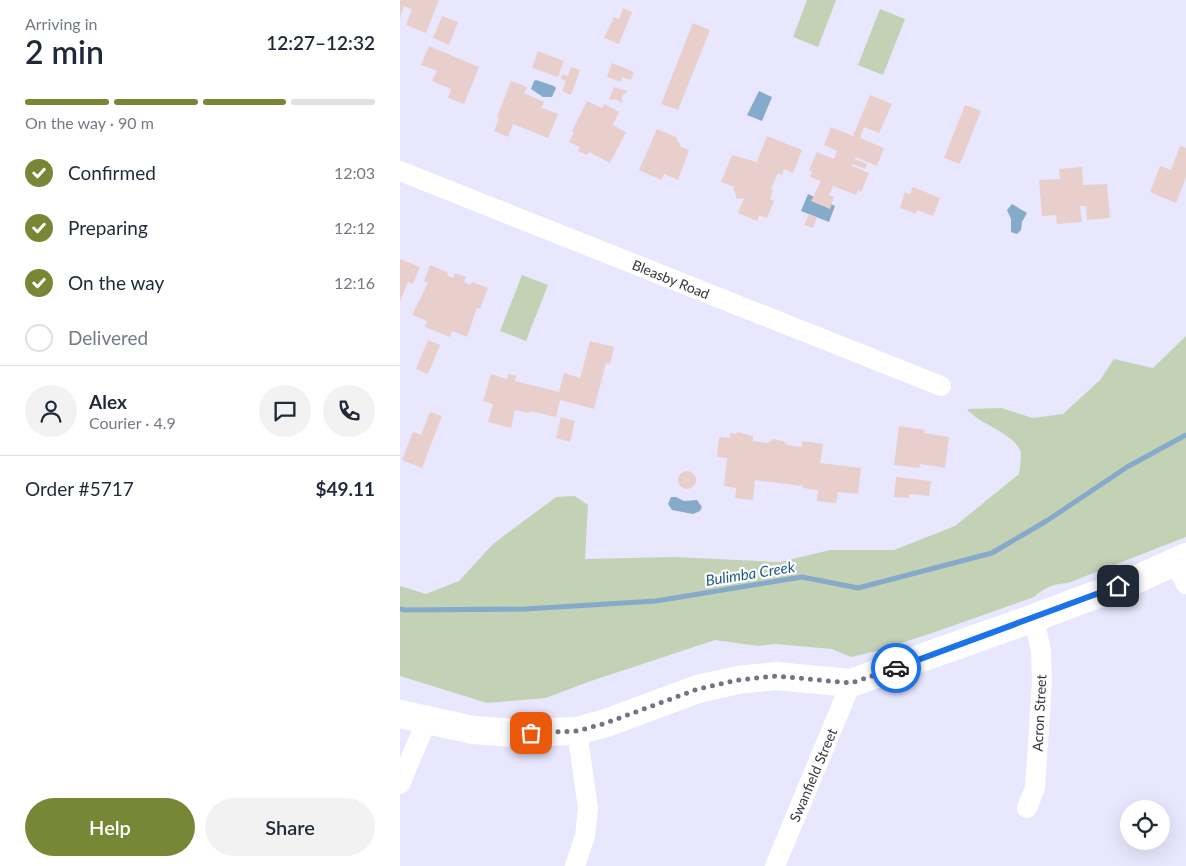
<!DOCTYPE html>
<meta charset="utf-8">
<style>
body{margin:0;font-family:Lato,sans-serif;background:#f2f2f3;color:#1f2937;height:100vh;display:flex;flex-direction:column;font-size:19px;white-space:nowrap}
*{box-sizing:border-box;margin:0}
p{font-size:16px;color:#747a83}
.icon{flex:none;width:28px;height:28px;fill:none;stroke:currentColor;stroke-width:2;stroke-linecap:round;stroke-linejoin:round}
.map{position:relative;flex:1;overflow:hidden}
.panel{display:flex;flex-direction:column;background:#fff;width:400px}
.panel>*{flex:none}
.buttons{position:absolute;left:720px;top:800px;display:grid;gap:10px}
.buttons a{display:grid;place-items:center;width:50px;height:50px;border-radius:50%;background:#fff;box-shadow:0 5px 20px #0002;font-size:25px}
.pin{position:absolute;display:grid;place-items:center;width:42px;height:42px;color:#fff;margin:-21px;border-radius:10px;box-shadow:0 2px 8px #0006}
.courier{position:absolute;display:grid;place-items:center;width:50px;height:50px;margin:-25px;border:4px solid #1a73e8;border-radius:50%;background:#fff;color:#222;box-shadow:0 1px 6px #0007}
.overview em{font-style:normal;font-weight:600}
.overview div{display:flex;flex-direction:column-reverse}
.overview{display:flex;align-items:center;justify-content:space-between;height:85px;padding:0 25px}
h1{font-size:32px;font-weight:600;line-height:38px}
.bar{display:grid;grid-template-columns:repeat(4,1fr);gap:8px 5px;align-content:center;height:60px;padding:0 25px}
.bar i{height:6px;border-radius:4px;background:#e0e1e3}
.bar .current{background:#788735}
.bar p{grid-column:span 4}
.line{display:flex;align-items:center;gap:12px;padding:0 25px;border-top:1px solid #e0e1e3}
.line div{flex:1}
.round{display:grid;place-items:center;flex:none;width:52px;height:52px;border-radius:26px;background:#f2f2f3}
ol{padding:0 25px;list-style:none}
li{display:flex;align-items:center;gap:15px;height:55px}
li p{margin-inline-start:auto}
li .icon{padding:5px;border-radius:50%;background:#788735;color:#fff;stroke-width:4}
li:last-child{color:#747a83}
li i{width:28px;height:28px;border:2px solid #e0e1e3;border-radius:50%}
.cta{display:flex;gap:10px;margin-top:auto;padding:10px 25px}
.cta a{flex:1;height:58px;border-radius:30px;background:#788735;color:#fff;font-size:20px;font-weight:600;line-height:58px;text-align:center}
.cta a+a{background:#f2f2f3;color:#1f2937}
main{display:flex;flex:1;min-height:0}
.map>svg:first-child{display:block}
.green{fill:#c3d2b5}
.water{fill:#85aaca}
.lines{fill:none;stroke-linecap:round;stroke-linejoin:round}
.stream{stroke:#85aaca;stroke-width:5}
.building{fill:#e8cfcc}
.street{stroke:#fff;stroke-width:20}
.secondary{stroke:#fff;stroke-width:28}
.done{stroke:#757381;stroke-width:5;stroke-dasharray:0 9}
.route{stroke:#1a73e8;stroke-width:6}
.labels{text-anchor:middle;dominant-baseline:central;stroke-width:4.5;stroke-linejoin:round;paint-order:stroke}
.street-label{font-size:14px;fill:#36353e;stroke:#fff}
.water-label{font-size:15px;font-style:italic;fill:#205a84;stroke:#fff}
</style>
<main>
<section class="panel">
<div class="overview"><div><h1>2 min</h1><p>Arriving in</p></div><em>12:27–12:32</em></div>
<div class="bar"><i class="current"></i><i class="current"></i><i class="current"></i><i></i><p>On the way · 90 m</p></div>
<ol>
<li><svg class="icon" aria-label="check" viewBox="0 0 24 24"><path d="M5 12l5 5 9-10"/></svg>Confirmed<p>12:03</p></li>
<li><svg class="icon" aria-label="check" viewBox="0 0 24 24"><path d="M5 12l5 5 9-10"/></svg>Preparing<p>12:12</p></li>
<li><svg class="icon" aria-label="check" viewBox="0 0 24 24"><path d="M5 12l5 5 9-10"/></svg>On the way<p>12:16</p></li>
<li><i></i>Delivered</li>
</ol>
<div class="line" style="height:90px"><a class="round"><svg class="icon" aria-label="person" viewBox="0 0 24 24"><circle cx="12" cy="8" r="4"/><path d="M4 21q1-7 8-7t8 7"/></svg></a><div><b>Alex</b><p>Courier · 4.9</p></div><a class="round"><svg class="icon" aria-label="chat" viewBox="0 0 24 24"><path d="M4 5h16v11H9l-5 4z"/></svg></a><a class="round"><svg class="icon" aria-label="phone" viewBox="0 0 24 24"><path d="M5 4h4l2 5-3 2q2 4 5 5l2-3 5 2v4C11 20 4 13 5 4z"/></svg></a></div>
<div class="line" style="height:65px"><div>Order #5717</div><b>$49.11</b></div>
<div class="cta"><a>Help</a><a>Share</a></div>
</section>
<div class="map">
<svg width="786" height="866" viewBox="0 0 786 866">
<rect width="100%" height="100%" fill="#e9e7fd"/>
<path class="green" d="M407,0H436L418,47L393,37Z
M480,9L505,19L483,75L458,65Z
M122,275L148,285L126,341L100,331Z
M786,336V537L668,583C653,584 645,587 634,597L532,633L477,651L451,657L432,649L375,644L358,646L315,640L188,682L146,698L87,703L0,676V586L26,594L59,581L93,544L156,497L175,496L188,505L185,559L275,557L380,562L430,550H494L555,526L619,474C620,467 621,460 621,454C619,435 578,424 567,409L601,408L633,418L663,414L700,380L714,359L753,368Z"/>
<path class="water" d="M136,80L154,86L156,88L152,97H143L131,89L134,81Z
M359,91L372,97L362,121L347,115Z
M408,194L435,206L429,222L401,211Z
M612,204L627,213L622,222L621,230L617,234L611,232V219L607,210Z
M271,497H276L284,501L297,500L302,507L300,511L293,514L272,510L268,504Z"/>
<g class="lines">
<path class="stream" d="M0,609L5,610L125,609L256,601L402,577L458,588L592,553L648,520L727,467L786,435"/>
</g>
<path class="building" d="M0,0H39L26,33L6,25L12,9L4,6L0,17Z
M223,8L232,12L219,44L204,38L214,17L219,19Z
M42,16L58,22L49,45L33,38Z
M293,23L310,30L278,110L261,104Z
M29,46L79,67L64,104L48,98L51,89L32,81L37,71L21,65Z
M138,51L164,61L158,77L132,68Z
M212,63L234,72L231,80L222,77L221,82L207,77Z
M171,67L180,70L171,95L162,91L166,81L161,79L162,74L168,76Z
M111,81L127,87L124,93L144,102L142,108L158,114L148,138L113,124L108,137L94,131L99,118L97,117Z
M214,87L228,91L222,96V103L216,99L209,100Z
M470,95L492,104L479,133L464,127L460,138L484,148L477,166L455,157V159L467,164L465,169L452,164V166L469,173L461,192L458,190L456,195L433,186L429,195L434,197L430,209L411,201L421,181L410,177L412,172L409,170L417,152L434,159L437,151L424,145L431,127L453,136Z
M187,101L202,108L204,104L219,112L213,125L226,132L210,163L189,152L187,155L178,151L180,147L169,142L174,132L172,131Z
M565,105L581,111L560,164L544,158Z
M257,129L276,137L281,147L289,150L278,180L264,174L261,180L239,170Z
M367,136L402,150L393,173L384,169L382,175L378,173L371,189L373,190L370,199L374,201L367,218L359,215L357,221L338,213L344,198L337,199L333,188L335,187L321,182L332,155L357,162Z
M780,146L786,148V177L776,203L750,192L760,166L771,170Z
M682,167L683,185L707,184L710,218L687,220L686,206H680L682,222L657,224L656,215L642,216L639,180L660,179L659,169Z
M513,187L540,198L533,216L517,210L516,214L500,208L505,192L510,194Z
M409,214L417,217L413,228L404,225Z
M0,259L20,267L13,284L8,282L0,301Z
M30,265L48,273L47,275L53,278L55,273L66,277L64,282L70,285L72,282L88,288L80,309L77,308L67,337L52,331L50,337L25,327L27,321L12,315L28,283L24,281Z
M28,340L40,345L28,374L16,369Z
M190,341L214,347L210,364L206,363L194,409L160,400L156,417L129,411V413L115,410L111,428L88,422L93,404L83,401L91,374L107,379L108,374L116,376L115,381L159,392L164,373L180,378Z
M30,412L42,416L22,468L2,460L13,432L21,435Z
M161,417L175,421L170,442L156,438Z
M499,426L525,430L524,433L549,437L545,468L520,464L519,468L494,465Z
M338,432L353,436V441L368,443L373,439L383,441L387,445L402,447V441L423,444L420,463L461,468L458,494L438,492L436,503L417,501L418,490L403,488V486L355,480L353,500L335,498L336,488L324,486L327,458L317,457L319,437L330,438V433L335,434Z
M278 480a9 9 0 1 1 18 0a9 9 0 1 1-18 0Z
M496,477L531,481L529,496L510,494L509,498L494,497Z"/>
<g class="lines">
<path class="street" d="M0,171L541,386
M775,562L786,584
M0,784L27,720
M627,808L635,788L642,682L641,651L634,618
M175,866L185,836L188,808L177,731
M375,866L451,683"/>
<path class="secondary" d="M0,714L73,730L115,733L177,731L206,723L298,689L338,680L376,676L451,683L634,618L735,580L786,557"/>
</g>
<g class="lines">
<path class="done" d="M131,733L178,731L206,723L298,689L338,680L376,676L451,683L496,668"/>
<path class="route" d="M496,668L718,586"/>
</g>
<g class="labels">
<g class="street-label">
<text transform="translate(271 279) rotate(22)">Bleasby Road</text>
<text transform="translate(639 713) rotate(-87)">Acron Street</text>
<text transform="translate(413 775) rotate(-67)">Swanfield Street</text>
</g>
<g class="water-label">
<text transform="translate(350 573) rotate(-9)">Bulimba Creek</text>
</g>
</g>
</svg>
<div class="buttons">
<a><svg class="icon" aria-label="locate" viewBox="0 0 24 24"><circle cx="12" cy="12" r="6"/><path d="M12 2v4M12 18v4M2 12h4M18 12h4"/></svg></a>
</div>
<div class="pin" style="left:131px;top:733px;background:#ea580c"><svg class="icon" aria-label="bag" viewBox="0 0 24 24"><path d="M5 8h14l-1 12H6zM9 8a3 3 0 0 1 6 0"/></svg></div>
<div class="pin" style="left:718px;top:586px;background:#1f2937"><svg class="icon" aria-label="home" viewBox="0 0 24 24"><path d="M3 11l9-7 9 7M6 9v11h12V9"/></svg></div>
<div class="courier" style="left:496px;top:668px"><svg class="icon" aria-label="car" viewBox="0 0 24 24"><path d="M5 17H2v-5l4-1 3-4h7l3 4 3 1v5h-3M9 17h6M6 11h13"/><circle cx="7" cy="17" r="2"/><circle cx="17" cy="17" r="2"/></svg></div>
</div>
</main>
